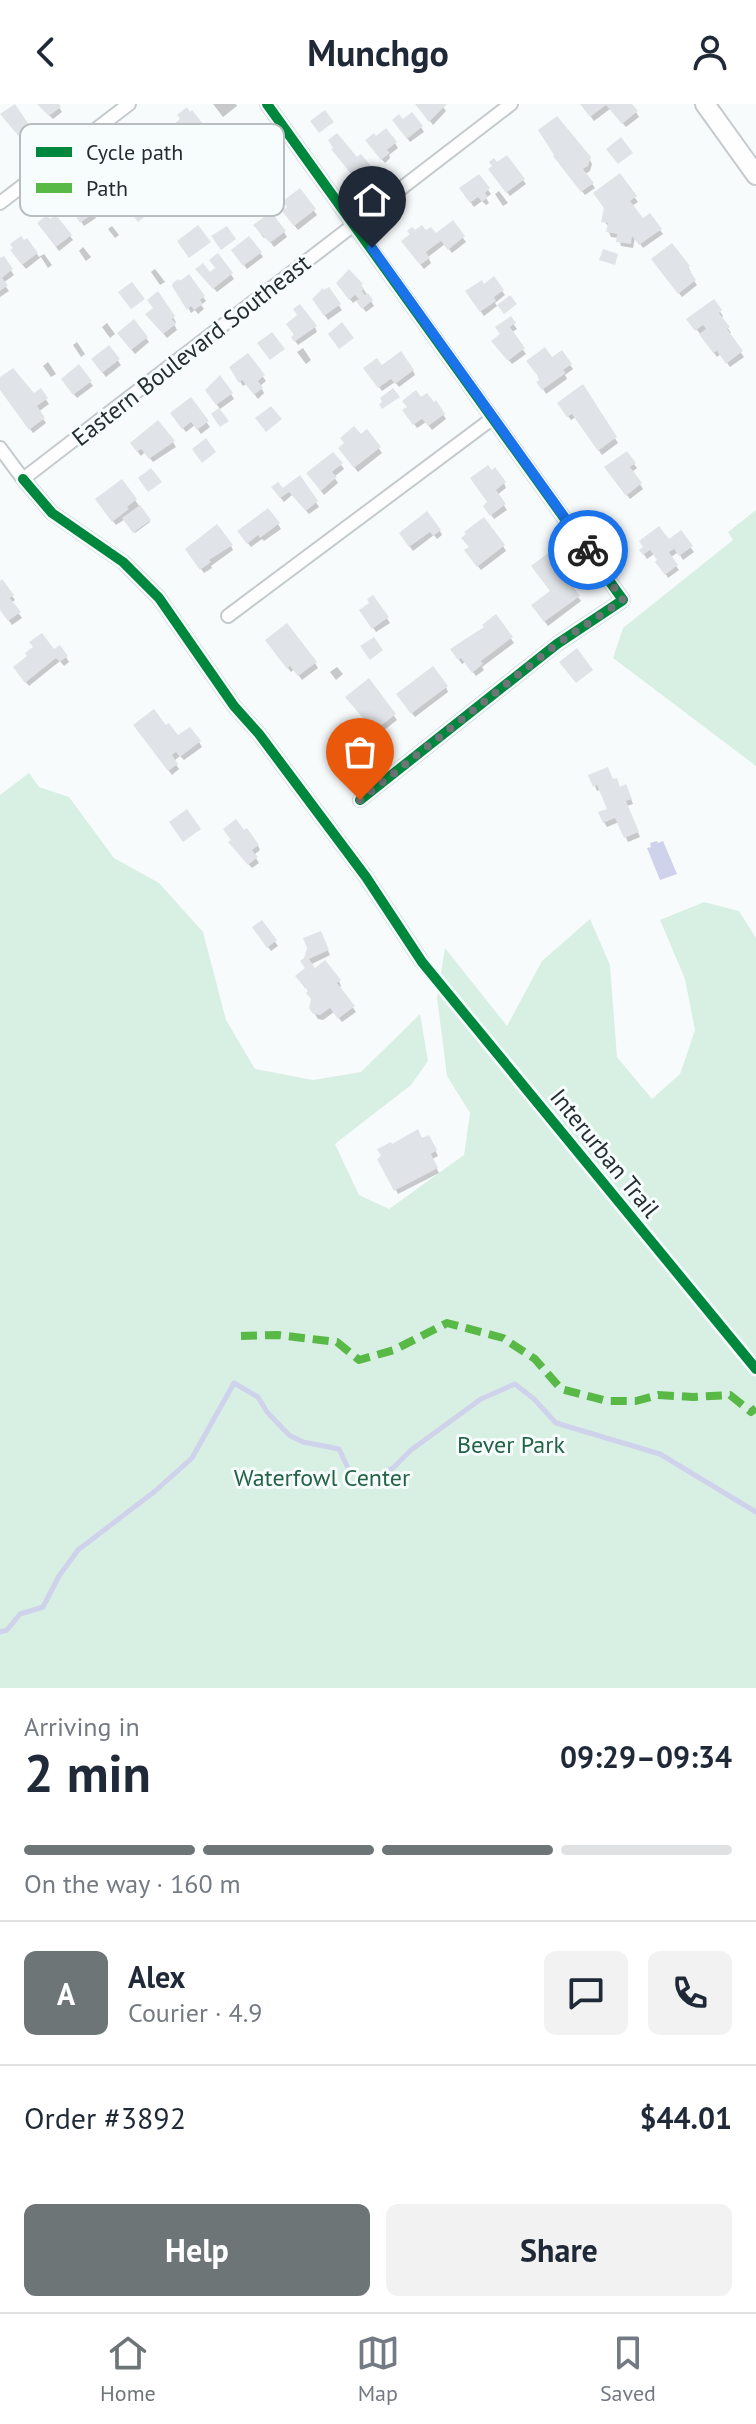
<!DOCTYPE html>
<meta charset="utf-8">
<style>
body{margin:0;font-family:"PT Sans",sans-serif;background:#f2f2f3;color:#1f2937;height:100vh;display:flex;flex-direction:column;font-size:30px;white-space:nowrap}
*{box-sizing:border-box;margin:0}
p{font-size:26px;color:#747a83}
.icon{flex:none;width:44px;height:44px;fill:none;stroke:currentColor;stroke-width:2;stroke-linecap:round;stroke-linejoin:round}
.map{position:relative;height:1584px;overflow:hidden}
.details{display:flex;flex-direction:column;background:#fff;flex:1}
.details>*{flex:none}
.pin{position:absolute;display:grid;place-items:center;width:68px;height:68px;color:#fff;margin:-82px -34px;border-radius:50% 50% 50% 0;rotate:-45deg;box-shadow:0 0 8px #0007}
.pin .icon{rotate:45deg}
.courier{position:absolute;display:grid;place-items:center;width:80px;height:80px;margin:-40px;border:6px solid #1a73e8;border-radius:50%;background:#fff;color:#222;box-shadow:0 2px 10px #0007}
.overview em{font-style:normal;font-weight:700}
.overview div{display:flex;flex-direction:column-reverse}
.overview{display:flex;align-items:center;justify-content:space-between;height:136px;padding:0 24px}
h1{font-size:52px;font-weight:700;line-height:60px}
.bar{display:grid;grid-template-columns:repeat(4,1fr);gap:12px 8px;align-content:center;height:96px;padding:0 24px}
.bar i{height:10px;border-radius:6px;background:#e0e1e3}
.bar .on{background:#6e7577}
.bar p{grid-column:span 4}
.line{display:flex;align-items:center;gap:20px;padding:0 24px;border-top:2px solid #e0e1e3}
.line div{flex:1}
.round{display:grid;place-items:center;flex:none;width:84px;height:84px;border-radius:12px;background:#f2f2f3}
.cta{display:flex;gap:16px;margin-top:auto;padding:16px 24px}
.cta a{flex:1;height:92px;border-radius:12px;background:#6e7577;color:#fff;font-size:32px;font-weight:700;line-height:92px;text-align:center}
.cta a+a{background:#f2f2f3;color:#1f2937}
header{display:flex;justify-content:space-between;align-items:center;height:104px;padding:0 24px;background:#fff;font-size:36px;font-weight:700}
.dock{display:flex;justify-content:space-around;align-items:center;height:112px;border-top:2px solid #e0e1e3;background:#fff;font-size:22px;color:#747a83}
.dock a{display:grid;justify-items:center;gap:4px}
.dock .on{color:#6e7577}
.map>svg:first-child{display:block}
.green{fill:#d8efe4}
.water{fill:#cfd2eb}
.shadow{fill:#0003}
.lines{fill:none;stroke-linecap:round;stroke-linejoin:round}
.stream{stroke:#cfd2eb;stroke-width:5}
.building{fill:#e0e4e8}
.street-casing{stroke:#c5cbcd;stroke-width:16}
.secondary-casing{stroke:#c5cbcd;stroke-width:22}
.street{stroke:#fefeff;stroke-width:12}
.secondary{stroke:#fefeff;stroke-width:18}
.quiet{stroke:#58b947;stroke-width:8;stroke-dasharray:16 8;stroke-linecap:butt}
.cycleway-casing{stroke:#f7fcfd;stroke-width:15}
.cycleway{stroke:#00873e;stroke-width:10}
.done{stroke:#6e7577;stroke-width:8;stroke-dasharray:0 14.4}
.route{stroke:#1a73e8;stroke-width:10}
.labels{text-anchor:middle;dominant-baseline:central;stroke-width:6;stroke-linejoin:round;paint-order:stroke}
.street-label{font-size:24px;fill:#242d30;stroke:#f7fcfd}
.park-label{font-size:24px;fill:#246347;stroke:#f7fcfd}
.key{fill:#f7fcfd;stroke:#b8bec0;stroke-width:2}
.key-label{font-size:22px;fill:#242d30}
</style>
<header><svg class="icon" aria-label="back" viewBox="0 0 24 24"><path d="M15 5l-7 7 7 7"/></svg>Munchgo<svg class="icon" aria-label="person" viewBox="0 0 24 24"><circle cx="12" cy="8" r="4"/><path d="M4 21q1-7 8-7t8 7"/></svg></header>
<div class="map">
<svg width="756" height="1584" viewBox="0 0 756 1584">
<rect width="100%" height="100%" fill="#f8fbfc"/>
<path class="green" d="M756,406V662L613,554L623,524L733,436L728,428Z
M29,669L39,683L69,693L114,754L159,779L203,828L226,916L255,965L313,976L361,968L420,910L428,957L411,981L335,1040L359,1091L389,1105L464,1051L470,1009L447,972L437,893L445,844L507,922L542,857L590,815L610,861L617,953L652,995L680,970L695,926L685,875L660,816L704,798L739,807L756,834V1584H0V691Z"/>
<path class="water" d="M657,737L658,739L663,737L677,770L660,776L647,744L651,743L650,739Z"/>
<path class="shadow" d="M38,0H57L62,8L53,15Z
M213,0H236L237,2L223,13Z
M417,0H441L446,7L433,21Z
M582,0H631L639,13L626,23L610,5L594,17Z
M192,8L209,32L194,44L179,25L182,16Z
M5,15L30,26L33,31L25,38Z
M397,21L421,23L424,28L410,38Z
M395,39L398,44L389,51L390,54L385,59L370,41Z
M337,50L357,56L361,53L372,68L359,78Z
M589,54L592,60L590,67L585,70L595,84L585,91L558,57Z
M493,70L523,76L526,80L510,92Z
M619,72L638,98L632,102L643,117L660,126L663,130L643,144L635,133L633,144L621,142L619,134L611,133L609,128V123L604,117Z
M488,86L491,90L486,94L489,99L486,101L482,97L474,103L464,89Z
M300,87L317,111L298,126L287,112Z
M499,87L508,99L503,102L495,90Z
M68,97L93,109L96,114L84,122Z
M452,119L466,138L452,149L445,140L428,153L431,159L424,165L406,142L415,129L435,132Z
M112,122L119,131L115,134L108,125Z
M255,122L284,128L287,133L274,143L266,132L264,134Z
M42,124L70,132L73,136L59,147Z
M83,143L91,153L86,157L79,147Z
M260,149L263,153L247,165L237,151Z
M37,150L39,153L44,150L52,161L48,164L41,153L26,165L15,152Z
M218,152L234,175L217,188L200,170L210,171L217,165Z
M3,155L14,171L3,179L9,187L0,193V157Z
M656,160L688,163L691,168L689,169L697,181L682,193Z
M155,165L165,178L160,181L151,168Z
M188,172L206,197L201,201L204,205L198,210L195,206L191,209L175,180Z
M494,175L505,191L495,199L497,202L484,212L470,193Z
M361,181L374,202L366,208L357,196L353,199L341,184Z
M328,186L342,206L328,216L317,200Z
M158,190L176,218L174,220L177,226L167,234L151,215Z
M713,197L723,212L721,214L731,229L728,231L744,253L730,263L721,250L717,253L689,215Z
M510,215L517,225L511,229L526,250L512,260L497,242Z
M107,219L115,230L110,234L102,223Z
M315,223L317,228L298,241L293,234Z
M122,234H146L149,238L135,250Z
M77,238L85,250L81,253L73,241Z
M109,244L121,261L106,273L96,260Z
M303,244L311,256L306,260L297,248Z
M248,252L266,277L260,282L264,289L258,295L246,280L243,282L232,264Z
M552,256L570,261L573,265L565,271L567,275L546,290L539,278Z
M48,258L56,270L51,273L43,262Z
M382,264L413,267L415,271L399,283L395,278L382,287L369,269Z
M0,276L33,292L40,287L49,300L38,308L46,319L33,329L0,284Z
M90,278L93,282L77,294L66,280Z
M582,283L618,339L602,351L576,313L571,316L562,304Z
M231,290L234,295L220,305L210,291Z
M190,296L210,323L201,330L195,321L186,328L175,314Z
M421,296L437,300L446,315L432,326L426,318L417,324L408,311Z
M367,328L382,349L358,368L343,349Z
M173,338L176,343L153,358L145,348L141,352L135,344Z
M634,360L637,364L632,368L643,385L630,395L609,368Z
M341,361L344,365L334,373L338,379L324,391L311,374Z
M300,374L319,403L309,410L292,391L284,398L276,388L283,387Z
M504,379L506,384L497,391L507,406L494,415L485,402L490,399L475,380Z
M135,396L150,418L135,429L125,415L116,421L100,400Z
M278,420L281,425L264,437L262,435L251,443L242,432Z
M440,427L442,431L437,435L434,431L413,447L401,430Z
M680,429L694,448L683,456L678,448L670,454L679,466L668,474L654,450L647,455L641,446L668,438Z
M231,442L233,446L211,462L212,464L204,469L190,450Z
M503,442L506,447L481,466L470,452Z
M0,479L12,492L15,496L11,499L22,514L12,521L0,504Z
M373,493L390,519L376,528L362,507L372,500Z
M578,493L581,497L548,522L536,506Z
M496,513L514,539L482,563L484,566L476,572L465,558L462,560L455,550L486,524Z
M270,541L315,559L318,564L302,576L294,565L291,568Z
M54,548L66,553L69,558L64,562L60,557L29,582L18,568Z
M337,563L343,570L336,576L330,568Z
M368,577L397,616L378,631L350,598Z
M446,583L448,588L415,613L401,595Z
M138,626L199,638L202,643L184,656L180,652L174,657L179,665L172,671Z
M591,672L613,677L620,685L628,687L633,700L627,702L640,733L628,738L619,718L607,723L604,718L609,706L601,685L597,687Z
M258,742L260,746L254,751L259,759L252,764L233,743Z
M261,818L278,842L271,847L257,828Z
M322,834L330,851L310,861L314,867L339,877L341,882L339,884L356,908L342,918L334,908L323,916L318,915L311,904L312,895L311,888L307,883L305,884L297,873L307,865L303,857Z
M422,1037L431,1038L438,1052L432,1055L439,1069L398,1090L380,1055Z"/>
<g class="lines">
<path class="stream" d="M371,1375L393,1364L411,1346L481,1295L515,1280L534,1295L556,1319L660,1350L756,1408
M0,1528L7,1526L20,1510L43,1503L59,1472L78,1446L154,1388L192,1354L234,1279L258,1293L267,1308L289,1331L303,1338L339,1345L348,1364"/>
</g>
<path class="building" d="M15,0L32,25L21,35L0,10Z
M37,0H59L61,3L49,12Z
M415,0H447L429,18Z
M580,0H632L638,7L622,20L606,1L590,13Z
M187,3L190,8L192,6L208,26L190,40L174,20L180,15L177,11Z
M325,6L334,18L319,29L310,17Z
M412,8L423,22L407,35L392,16L399,10L403,15Z
M557,12L591,53L588,62L583,65L594,79L581,88L553,52L554,51L538,26Z
M386,24L397,38L387,46L390,49L381,56L365,36L374,29L376,32Z
M337,29L357,53L361,50L371,62L355,75L331,45L333,44L328,36Z
M621,33L633,49L618,60L606,45Z
M507,51L525,75L506,89L488,65L492,62L489,58L494,54L497,58Z
M620,69L637,92L630,97L643,114L650,109L662,125L639,141L632,132L631,140L616,138L617,130L606,128L608,119L601,118L604,104L593,89Z
M479,70L490,84L485,89L488,93L482,98L478,93L470,99L459,84Z
M300,84L316,105L294,122L282,107L287,103L283,97Z
M77,88L95,108L80,119L66,96Z
M137,95L148,110L138,118L127,103Z
M271,108L286,127L270,139L253,121Z
M47,111L50,115L56,111L72,131L56,143L37,119Z
M453,116L465,132L448,146L441,137L426,148L430,154L420,161L401,137L410,130L407,127L412,123L415,126L422,121L426,126L431,123L436,129Z
M198,121L211,138L189,154L177,137Z
M227,122L236,135L221,146L211,132Z
M21,132L24,136L27,134L38,149L22,161L10,146L13,144L10,140Z
M249,132L262,148L243,162L231,146Z
M672,139L690,162L688,164L696,176L678,190L651,155Z
M603,145L618,150L615,161L599,156Z
M218,149L233,169L213,185L195,165L203,159L210,168L215,164L209,156Z
M4,152L13,165L2,174L8,181L0,187V154Z
M349,165L363,180L361,181L364,185L362,187L365,191L368,189L373,196L362,205L356,197L359,195L355,191L349,196L336,179Z
M189,170L205,192L200,196L203,200L194,206L191,202L187,206L172,182L173,179L178,175L180,177Z
M494,172L504,186L494,193L496,197L480,208L465,187L482,176L484,180Z
M132,178L145,195L131,205L118,188Z
M329,183L341,200L324,212L312,195L323,184L324,186Z
M158,187L175,212L172,215L176,220L163,230L145,210L153,204L147,196Z
M510,191L517,200L504,210L497,201Z
M714,195L722,206L719,209L730,223L727,225L743,247L726,260L717,247L713,249L699,230L706,225L703,221L695,227L686,215Z
M300,200L317,222L294,238L291,233L294,231L286,220L297,211L293,205Z
M511,212L516,219L510,223L525,244L508,257L491,237L500,230L495,223Z
M134,215L148,233L131,246L117,229Z
M342,218L354,234L339,245L328,230Z
M272,228L285,245L270,256L257,239Z
M109,241L120,255L102,269L91,255Z
M545,243L552,253L562,246L572,260L563,266L566,269L542,286L536,278L539,276L537,271L526,257Z
M401,247L414,266L395,280L391,275L378,284L363,264L377,254L382,261Z
M248,249L265,271L258,277L263,284L254,291L242,276L239,279L229,263Z
M79,260L92,277L73,291L61,275Z
M13,264L34,289L41,284L48,294L37,302L45,314L29,326L0,286V273Z
M220,271L233,289L216,301L205,286Z
M583,280L617,333L598,347L572,310L567,313L557,299Z
M393,284L400,293L382,305L379,300L382,298L380,294Z
M416,286L421,293L427,289L434,298L436,296L445,310L428,322L422,315L413,321L402,306L407,303L402,297Z
M191,293L209,317L197,326L191,318L182,325L170,309Z
M271,302L282,315L266,328L255,314Z
M219,304L229,317L220,323L211,310Z
M158,316L175,337L149,355L141,345L137,348L130,339Z
M354,322L361,330L367,325L381,343L354,364L338,344L344,339L340,334Z
M206,334L216,348L202,359L192,345Z
M627,347L636,359L630,363L642,379L626,392L604,363Z
M333,348L343,359L332,368L337,373L321,387L306,369Z
M488,361L492,366L495,363L506,378L496,386L506,400L490,412L483,402L487,398L470,374Z
M151,364L162,378L148,388L138,374Z
M300,371L318,397L306,407L289,388L280,394L271,383L278,378L283,384Z
M122,375L137,395L127,403L129,405L112,418L95,395Z
M140,401L151,416L133,429L122,414Z
M268,404L280,419L260,434L258,431L247,440L237,427Z
M427,407L441,426L433,432L430,428L409,443L399,429Z
M484,413L505,441L477,463L464,446L469,443L461,434L466,430L464,428Z
M217,420L233,441L209,456L211,458L200,466L185,445Z
M659,422L669,435L681,426L693,442L679,452L674,445L669,448L678,461L665,471L655,458L657,456L650,446L643,451L639,446L643,443L639,437Z
M548,449L580,492L544,518L531,501L550,487L531,462Z
M2,475L14,491L10,494L21,508L8,517L0,506V477Z
M373,491L389,513L372,525L359,506L369,499L367,495Z
M496,510L513,533L481,557L483,560L472,569L461,554L458,556L450,545L484,523L482,521Z
M287,519L317,558L298,572L290,562L287,565L265,536Z
M42,529L54,545L60,541L68,552L60,558L56,554L25,579L13,563L27,552L25,549L33,543L29,538Z
M374,533L383,546L370,556L360,542Z
M577,544L593,566L576,579L559,558Z
M433,562L448,582L411,610L396,590Z
M369,574L396,610L374,627L345,593Z
M154,605L166,621L169,619L178,631L190,623L201,637L180,653L176,648L172,651L178,660L168,667L133,621Z
M608,663L613,675L617,674L620,683L626,680L632,695L626,697L639,728L624,734L615,714L603,719L598,708L607,705L597,681L593,683L588,671Z
M187,705L201,725L183,738L169,718Z
M236,715L244,726L247,724L259,741L252,746L258,753L248,761L228,738L231,736L223,725Z
M262,816L277,836L267,844L252,823Z
M321,827L329,846L309,855L315,864L325,856L341,876L337,879L355,902L338,915L330,904L320,911L313,910L309,904L311,895L306,889L308,887L295,872L305,864L300,857L304,854L307,844L303,834Z
M418,1025L422,1034L429,1031L437,1046L431,1050L438,1064L394,1087L377,1055L381,1052L377,1045L391,1038L392,1040Z"/>
<g class="lines">
<defs>
<path id="street" d="M267,0L623,496L557,540L360,696
M0,99L129,0
M0,344L23,375L52,409L123,458L159,494L234,602L259,630L366,773L422,858
M23,375L511,0
M228,512L493,314"/>
<path id="secondary" d="M705,0L756,71"/>
</defs>
<use href="#street" class="street-casing"/>
<use href="#secondary" class="secondary-casing"/>
<use href="#street" class="street"/>
<use href="#secondary" class="secondary"/>
<path class="quiet" d="M241,1232L278,1231L337,1238L359,1256L394,1246L447,1219L503,1234L535,1255L561,1285L607,1297H636L658,1291L693,1293L730,1291L751,1308L756,1304"/>
<defs>
<path id="cycleway" d="M267,0L623,496L557,540L360,696
M23,375L52,409L123,458L159,494L234,602L259,630L366,773L422,858L756,1265"/>
</defs>
<use href="#cycleway" class="cycleway-casing"/>
<use href="#cycleway" class="cycleway"/>
</g>
<g class="lines">
<path class="done" d="M360,696L557,540L623,496L588,446"/>
<path class="route" d="M372,144L588,446"/>
</g>
<g class="labels">
<g class="street-label">
<text transform="translate(191 246) rotate(-38)">Eastern Boulevard Southeast</text>
<text transform="translate(605 1049) rotate(51)">Interurban Trail</text>
</g>
<g class="park-label">
<text x="511" y="1340">Bever Park</text>
<text x="322" y="1373">Waterfowl Center</text>
</g>
</g>
<rect x="20" y="20" width="264" height="92" rx="12" class="key"/>
<rect x="36" y="43" width="36" height="10" fill="#00873e"/>
<rect x="36" y="79" width="36" height="10" fill="#58b947"/>
<g class="key-label">
<text x="86" y="56">Cycle path</text>
<text x="86" y="92">Path</text>
</g>
</svg>
<div class="pin" style="left:360px;top:696px;background:#ea580c"><svg class="icon" aria-label="bag" viewBox="0 0 24 24"><path d="M5 8h14l-1 12H6zM9 8a3 3 0 0 1 6 0"/></svg></div>
<div class="pin" style="left:372px;top:144px;background:#1f2937"><svg class="icon" aria-label="home" viewBox="0 0 24 24"><path d="M3 11l9-7 9 7M6 9v11h12V9"/></svg></div>
<div class="courier" style="left:588px;top:446px"><svg class="icon" aria-label="bike" viewBox="0 0 24 24"><circle cx="6" cy="16" r="4"/><circle cx="18" cy="16" r="4"/><path d="M6 16l4-8h5l3 8M10 8l3 8H6M13 5h3"/></svg></div>
</div>
<section class="details">
<div class="overview"><div><h1>2 min</h1><p>Arriving in</p></div><em>09:29–09:34</em></div>
<div class="bar"><i class="on"></i><i class="on"></i><i class="on"></i><i></i><p>On the way · 160 m</p></div>
<div class="line" style="height:144px"><b class="round" style="background:#6e7577;color:#fff">A</b><div><b>Alex</b><p>Courier · 4.9</p></div><a class="round"><svg class="icon" aria-label="chat" viewBox="0 0 24 24"><path d="M4 5h16v11H9l-5 4z"/></svg></a><a class="round"><svg class="icon" aria-label="phone" viewBox="0 0 24 24"><path d="M5 4h4l2 5-3 2q2 4 5 5l2-3 5 2v4C11 20 4 13 5 4z"/></svg></a></div>
<div class="line" style="height:104px"><div>Order #3892</div><b>$44.01</b></div>
<div class="cta"><a>Help</a><a>Share</a></div>
</section>
<nav class="dock">
<a class="on"><svg class="icon" aria-label="home" viewBox="0 0 24 24"><path d="M3 11l9-7 9 7M6 9v11h12V9"/></svg>Home</a>
<a><svg class="icon" aria-label="map" viewBox="0 0 24 24"><path d="M3 6l6-2 6 2 6-2v14l-6 2-6-2-6 2zM9 4v14M15 6v14"/></svg>Map</a>
<a><svg class="icon" aria-label="saved" viewBox="0 0 24 24"><path d="M7 4h10v16l-5-4-5 4z"/></svg>Saved</a>
</nav>
